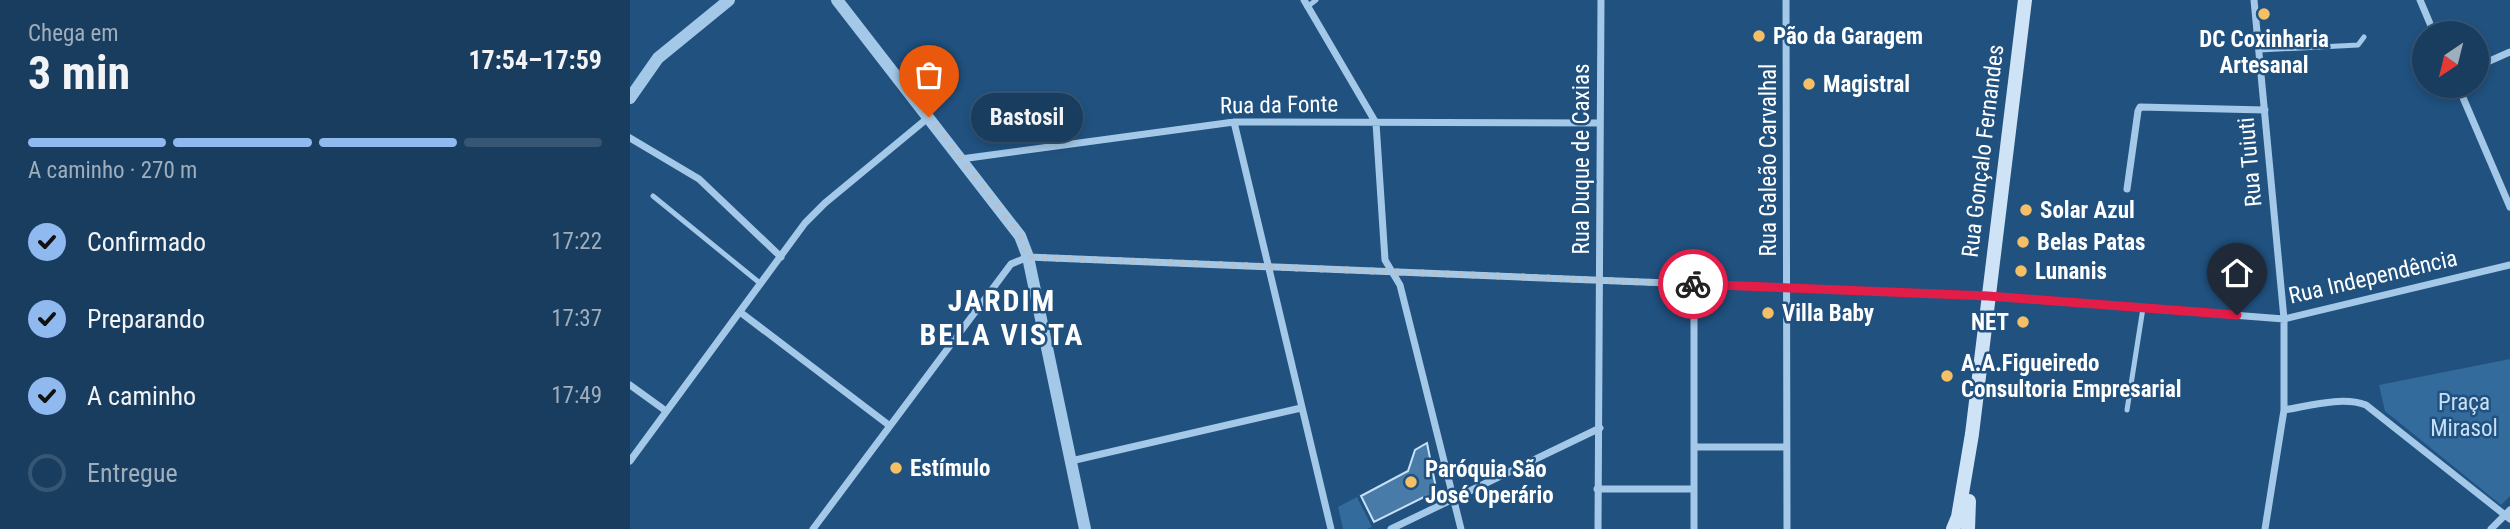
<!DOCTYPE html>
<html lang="pt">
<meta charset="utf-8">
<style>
body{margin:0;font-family:"Roboto Condensed",sans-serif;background:#254868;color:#f1f3f6;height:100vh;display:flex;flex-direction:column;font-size:26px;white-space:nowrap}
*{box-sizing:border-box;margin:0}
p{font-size:23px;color:#9faebd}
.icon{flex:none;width:38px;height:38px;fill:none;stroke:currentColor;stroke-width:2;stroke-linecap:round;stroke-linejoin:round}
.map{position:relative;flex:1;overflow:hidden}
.panel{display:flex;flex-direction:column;background:#183d5f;width:630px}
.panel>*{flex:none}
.needle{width:46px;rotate:215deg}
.fabs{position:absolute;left:1782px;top:21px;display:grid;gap:14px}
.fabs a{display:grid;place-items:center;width:77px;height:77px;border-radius:50%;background:#183d5f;box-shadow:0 4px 10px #0003,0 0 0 2px #365674;font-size:35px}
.pin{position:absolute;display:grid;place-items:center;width:60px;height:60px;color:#fff;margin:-72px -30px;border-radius:50% 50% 50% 0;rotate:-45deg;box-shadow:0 0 7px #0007}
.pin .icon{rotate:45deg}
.courier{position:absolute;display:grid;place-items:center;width:70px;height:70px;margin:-35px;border:5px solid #e11d48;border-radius:50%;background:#fff;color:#222;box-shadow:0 2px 9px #0007}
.bubble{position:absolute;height:49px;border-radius:24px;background:#183d5f;box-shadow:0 4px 10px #0003,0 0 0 2px #365674;font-size:23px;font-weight:700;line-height:49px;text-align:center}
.headline em{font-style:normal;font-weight:700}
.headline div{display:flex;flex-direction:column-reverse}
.headline{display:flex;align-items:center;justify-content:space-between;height:119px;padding:0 28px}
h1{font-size:46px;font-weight:700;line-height:52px}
.bar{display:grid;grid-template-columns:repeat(4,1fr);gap:10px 7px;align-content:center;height:84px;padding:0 28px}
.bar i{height:9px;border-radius:5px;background:#365674}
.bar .current{background:#90b9f0}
.bar p{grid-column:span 4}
ol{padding:0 28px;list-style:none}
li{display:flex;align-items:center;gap:21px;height:77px}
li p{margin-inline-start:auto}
li .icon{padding:7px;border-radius:50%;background:#90b9f0;color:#111;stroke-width:4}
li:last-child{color:#9faebd}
li i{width:38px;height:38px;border:4px solid #365674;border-radius:50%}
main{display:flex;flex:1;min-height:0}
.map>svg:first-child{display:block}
.green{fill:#336b9d}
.building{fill:#487ba8;stroke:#c8e0f6;stroke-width:2}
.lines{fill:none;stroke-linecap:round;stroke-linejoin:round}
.service{stroke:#a4c8e7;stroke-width:5}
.minor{stroke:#a4c8e7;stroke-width:7}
.tertiary{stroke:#a4c8e7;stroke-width:12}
.secondary{stroke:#cfe3f6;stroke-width:14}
.done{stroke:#b1c2d2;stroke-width:7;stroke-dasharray:0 12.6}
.route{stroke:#e11d48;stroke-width:9}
.poi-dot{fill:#f5c065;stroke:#20517f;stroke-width:2.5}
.labels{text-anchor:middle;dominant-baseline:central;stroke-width:5;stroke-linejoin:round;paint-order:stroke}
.poi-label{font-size:23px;font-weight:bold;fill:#fff;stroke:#20517f;text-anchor:start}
.street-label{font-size:23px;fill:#fff;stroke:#20517f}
.park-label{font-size:23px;fill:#c8e0f6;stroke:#20517f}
.district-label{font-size:30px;font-weight:bold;letter-spacing:2px;fill:#fff;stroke:#20517f}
</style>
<main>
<section class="panel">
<div class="headline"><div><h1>3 min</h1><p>Chega em</p></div><em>17:54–17:59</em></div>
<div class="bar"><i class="current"></i><i class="current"></i><i class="current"></i><i></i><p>A caminho · 270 m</p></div>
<ol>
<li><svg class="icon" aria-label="check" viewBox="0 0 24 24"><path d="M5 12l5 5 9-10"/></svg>Confirmado<p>17:22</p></li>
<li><svg class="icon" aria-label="check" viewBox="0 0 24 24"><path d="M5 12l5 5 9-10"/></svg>Preparando<p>17:37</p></li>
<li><svg class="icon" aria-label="check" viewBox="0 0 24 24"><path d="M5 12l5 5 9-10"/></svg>A caminho<p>17:49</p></li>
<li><i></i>Entregue</li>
</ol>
</section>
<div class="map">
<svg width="1880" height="529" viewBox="0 0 1880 529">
<rect width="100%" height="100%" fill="#20517f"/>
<path class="green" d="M1880,359V496L1871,505L1755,411L1749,385Z
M727,497L742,527L737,529H713L708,507Z"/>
<path class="building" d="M797,443L807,493L797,499L796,496L744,522L731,496L778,471L785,450Z"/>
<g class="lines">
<path class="service" d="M677,7L686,0
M1629,50L1728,45L1734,37
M23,196L131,284
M1497,410L1513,308"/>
<path class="minor" d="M674,0L746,123L755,260L770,285L831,529
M1156,0L1157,529
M1624,0L1654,319V410L1635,529
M1790,0L1804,33
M1846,67L1880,52
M1828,86L1880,207
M604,122L701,529
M0,138L69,179L151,257
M331,159L604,122L970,123
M1497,189L1508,111L1510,107L1635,110
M110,312L260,426
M0,385L36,411
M1654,410C1679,406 1712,396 1736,405L1880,519
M1064,447H1156
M0,461L175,223L195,203L299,117
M441,461L671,408
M967,489H1064
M183,529L381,264L398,257L1358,296L1654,319L1880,265
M761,529L970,428
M968,529L971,0
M1064,529V284
M1861,529L1880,510"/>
<path class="tertiary" d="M207,0L390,236L398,257L455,529
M0,98L28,58L99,0"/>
<path class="secondary" d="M1323,529L1328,517L1342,434L1395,0
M1338,529L1339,501"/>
</g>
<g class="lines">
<path class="done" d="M299,117L390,236L398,257L1063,284"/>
<path class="route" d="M1063,284L1358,296L1607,315"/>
</g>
<g class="poi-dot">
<circle cx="1634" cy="14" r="7"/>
<circle cx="1129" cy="36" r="7"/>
<circle cx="1179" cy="84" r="7"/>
<circle cx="1396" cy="210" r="7"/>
<circle cx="1393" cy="242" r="7"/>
<circle cx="1391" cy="271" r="7"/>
<circle cx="1138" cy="313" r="7"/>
<circle cx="1393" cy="322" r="7"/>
<circle cx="1317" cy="376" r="7"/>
<circle cx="266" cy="468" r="7"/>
<circle cx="781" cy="482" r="7"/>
</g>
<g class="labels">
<g class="poi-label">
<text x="1143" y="36">Pão da Garagem</text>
<text x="1634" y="39" text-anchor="middle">DC Coxinharia<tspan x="1634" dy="26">Artesanal</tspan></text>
<text x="1193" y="84">Magistral</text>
<text x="1410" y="210">Solar Azul</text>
<text x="1407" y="242">Belas Patas</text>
<text x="1405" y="271">Lunanis</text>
<text x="1152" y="313">Villa Baby</text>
<text x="1379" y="322" text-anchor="end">NET</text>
<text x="1331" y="363">A.A.Figueiredo<tspan x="1331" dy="26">Consultoria Empresarial</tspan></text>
<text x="280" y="468">Estímulo</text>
<text x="795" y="469">Paróquia São<tspan x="795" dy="26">José Operário</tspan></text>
</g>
<g class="street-label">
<text transform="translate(649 105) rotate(-1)">Rua da Fonte</text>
<text transform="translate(1353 151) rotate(-83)">Rua Gonçalo Fernandes</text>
<text transform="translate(951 159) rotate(-90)">Rua Duque de Caxias</text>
<text transform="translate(1138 160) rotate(-90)">Rua Galeão Carvalhal</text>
<text transform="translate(1620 162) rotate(-95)">Rua Tuiuti</text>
<text transform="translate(1743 277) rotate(-13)">Rua Independência</text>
</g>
<g class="park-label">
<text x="1834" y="402">Praça<tspan x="1834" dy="26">Mirasol</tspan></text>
</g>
<g class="district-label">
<text x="372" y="300">JARDIM<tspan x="372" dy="34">BELA VISTA</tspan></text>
</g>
</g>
</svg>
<div class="fabs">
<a><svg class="needle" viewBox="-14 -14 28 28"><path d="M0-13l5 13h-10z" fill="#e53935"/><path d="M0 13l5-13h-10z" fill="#9faebd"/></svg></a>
</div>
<div class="pin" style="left:299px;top:117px;background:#ea580c"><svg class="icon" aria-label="bag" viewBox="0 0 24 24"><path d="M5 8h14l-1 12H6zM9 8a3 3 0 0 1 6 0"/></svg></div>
<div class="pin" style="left:1607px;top:315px;background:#1f2937"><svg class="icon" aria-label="home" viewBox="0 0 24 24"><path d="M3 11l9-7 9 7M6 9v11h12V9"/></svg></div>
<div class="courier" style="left:1063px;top:284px"><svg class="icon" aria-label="bike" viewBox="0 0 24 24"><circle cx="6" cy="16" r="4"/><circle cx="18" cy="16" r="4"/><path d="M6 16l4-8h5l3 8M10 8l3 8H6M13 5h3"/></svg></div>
<div class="bubble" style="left:341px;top:93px;width:112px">Bastosil</div>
</div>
</main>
